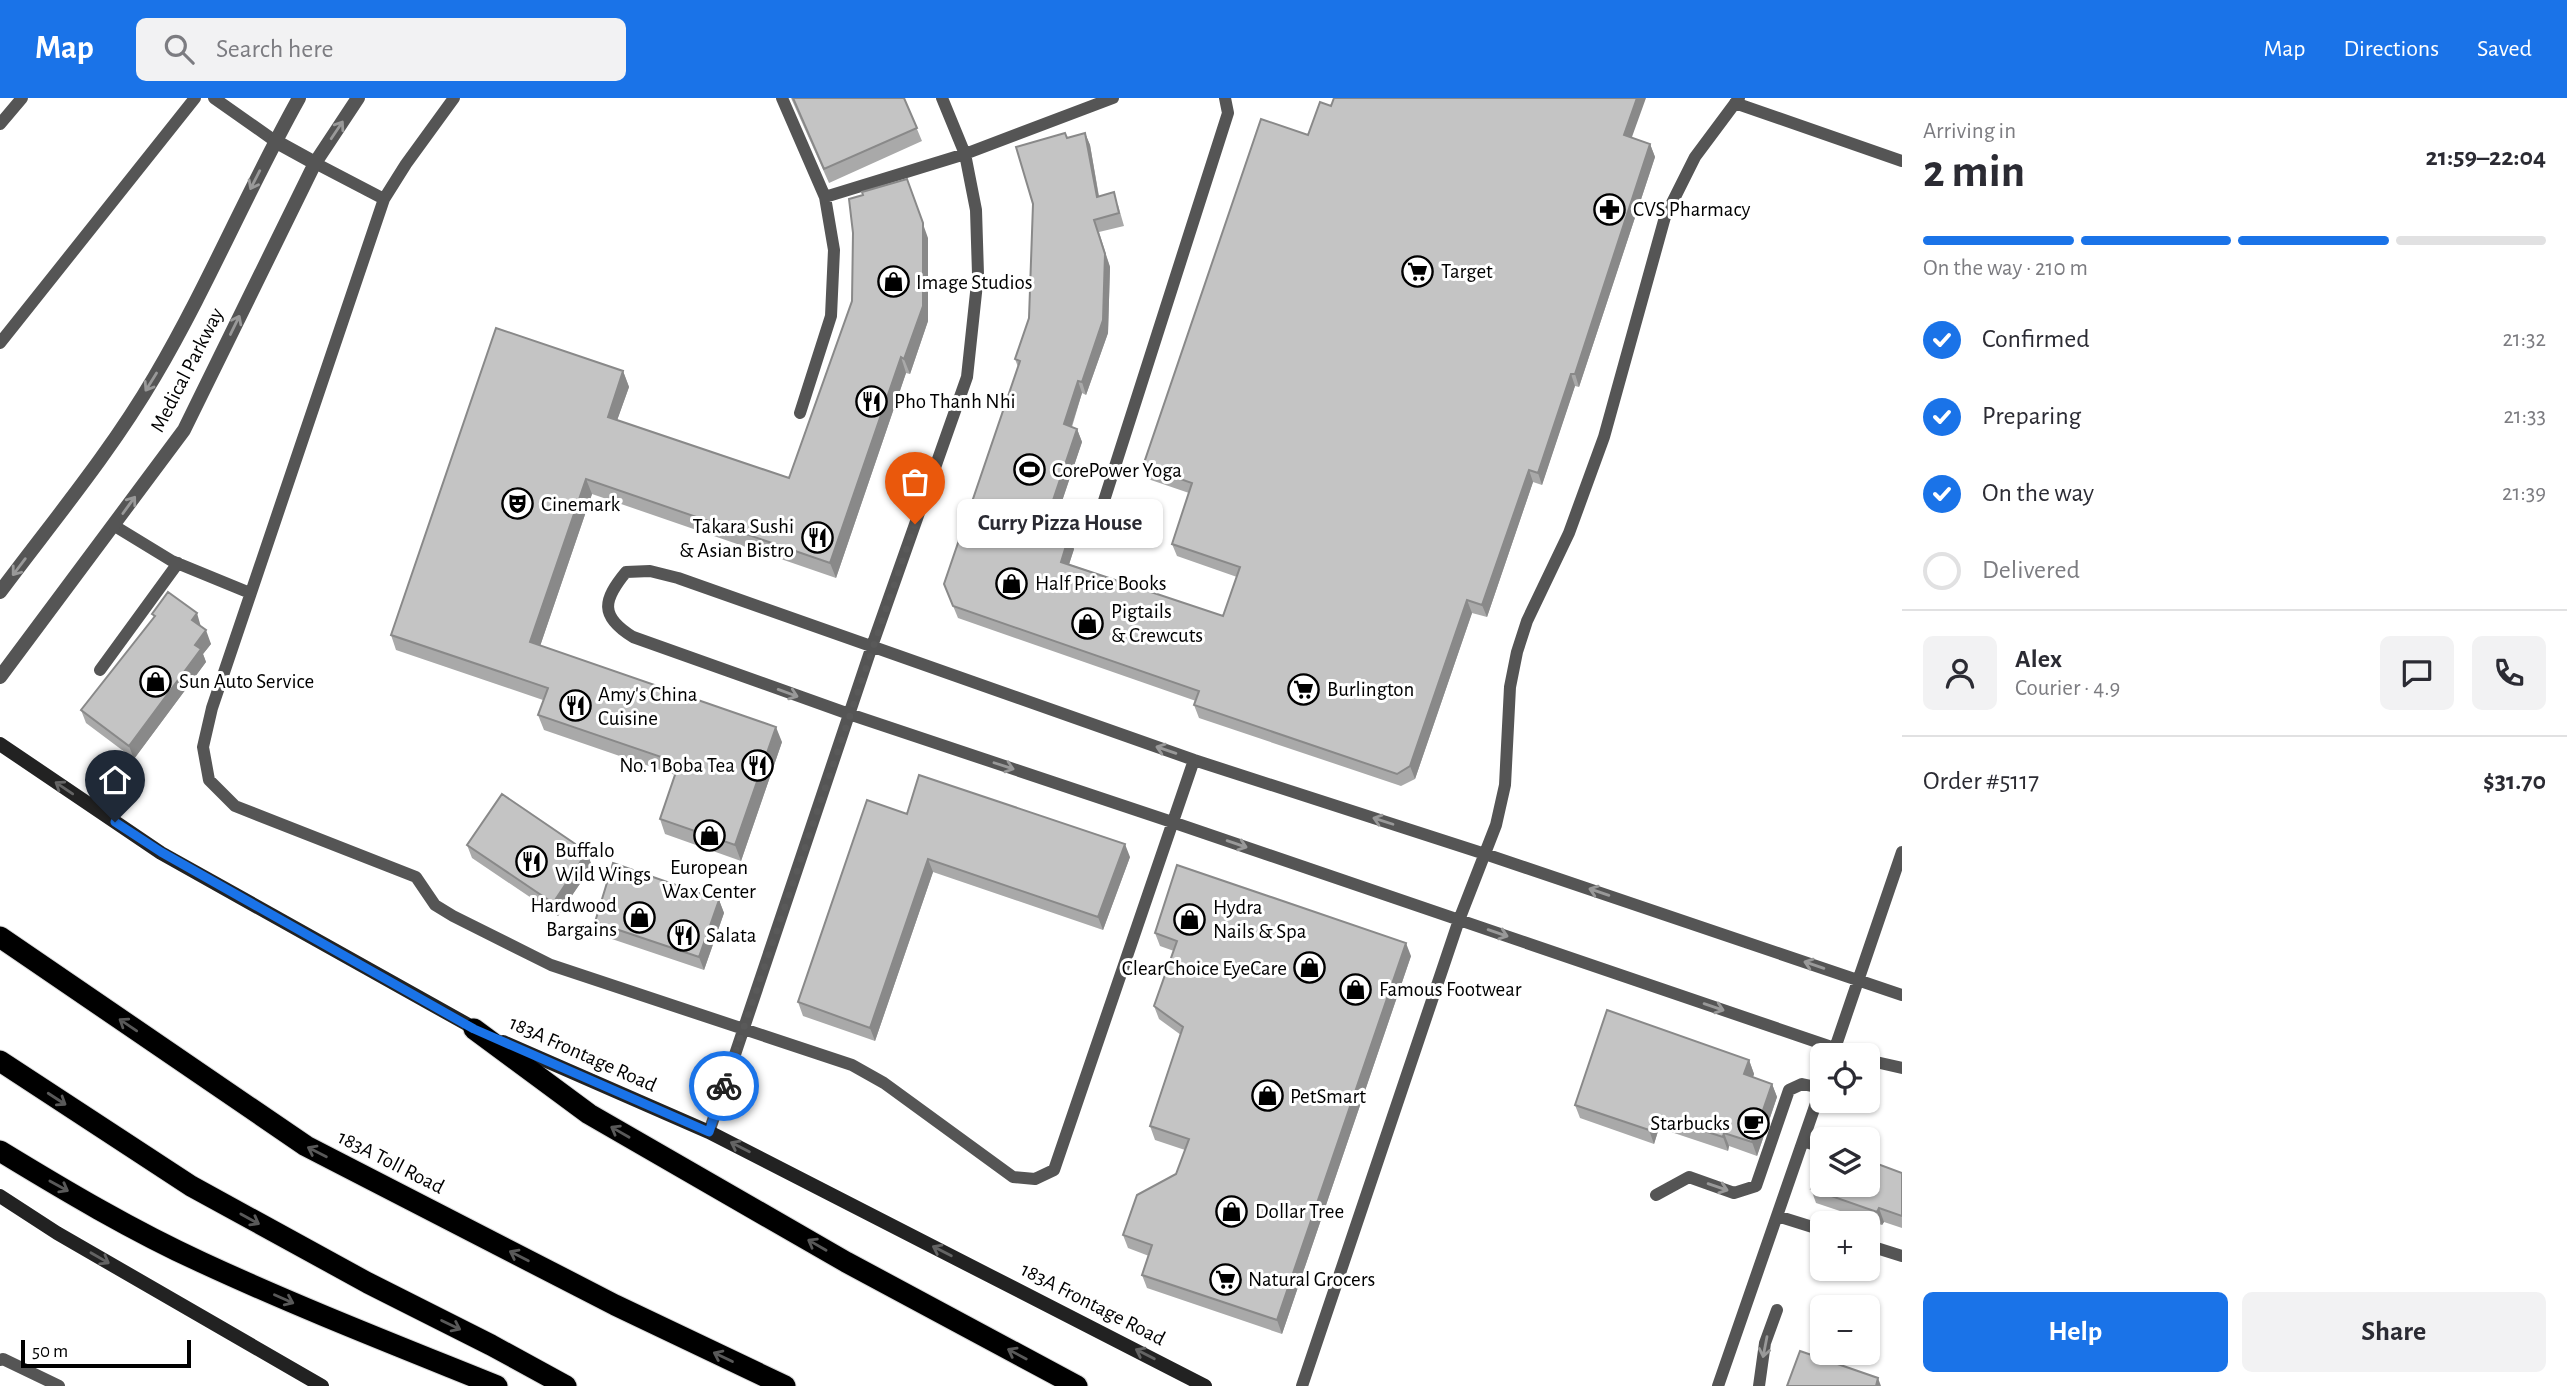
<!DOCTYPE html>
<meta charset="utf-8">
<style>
body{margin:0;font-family:"Alegreya Sans",sans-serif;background:#f2f2f3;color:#2b2b33;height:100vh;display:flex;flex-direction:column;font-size:26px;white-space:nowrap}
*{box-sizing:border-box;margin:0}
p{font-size:23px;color:#7c7c81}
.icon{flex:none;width:38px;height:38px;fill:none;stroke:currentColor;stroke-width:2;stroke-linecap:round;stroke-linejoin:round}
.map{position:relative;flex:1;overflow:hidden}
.details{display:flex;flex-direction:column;background:#fff;width:665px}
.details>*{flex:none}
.fabs{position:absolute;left:1810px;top:945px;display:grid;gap:14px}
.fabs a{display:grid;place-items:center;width:70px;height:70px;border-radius:10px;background:#fff;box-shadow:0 2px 5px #0004;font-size:35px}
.scale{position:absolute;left:21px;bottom:18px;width:170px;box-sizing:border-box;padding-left:7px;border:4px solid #000;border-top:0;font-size:19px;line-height:24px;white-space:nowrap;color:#000;-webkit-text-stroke:5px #fff;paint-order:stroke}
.pin{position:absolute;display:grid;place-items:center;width:60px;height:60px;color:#fff;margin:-72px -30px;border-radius:50% 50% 50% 0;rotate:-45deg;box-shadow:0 0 7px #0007}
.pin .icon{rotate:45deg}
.courier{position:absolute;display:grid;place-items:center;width:70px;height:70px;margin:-35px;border:5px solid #1a73e8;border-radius:50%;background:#fff;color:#222;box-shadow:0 2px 9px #0007}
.bubble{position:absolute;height:49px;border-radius:10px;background:#fff;box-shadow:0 2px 5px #0004;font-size:23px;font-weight:700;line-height:49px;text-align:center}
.overview em{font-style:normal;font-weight:700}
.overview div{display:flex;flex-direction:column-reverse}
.overview{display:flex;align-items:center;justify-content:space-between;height:119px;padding:0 21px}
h1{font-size:46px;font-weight:700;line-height:52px}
.bar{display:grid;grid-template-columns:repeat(4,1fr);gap:10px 7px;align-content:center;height:84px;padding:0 21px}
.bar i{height:9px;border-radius:5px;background:#e1e1e2}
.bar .on{background:#1a73e8}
.bar p{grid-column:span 4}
.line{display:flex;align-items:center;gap:18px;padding:0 21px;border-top:2px solid #e1e1e2}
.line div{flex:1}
.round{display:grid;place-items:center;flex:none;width:74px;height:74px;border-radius:10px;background:#f2f2f3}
ol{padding:0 21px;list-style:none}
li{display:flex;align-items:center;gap:21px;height:77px}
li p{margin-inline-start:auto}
li .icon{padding:7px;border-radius:50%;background:#1a73e8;color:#fff;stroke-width:4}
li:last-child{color:#7c7c81}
li i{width:38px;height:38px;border:4px solid #e1e1e2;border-radius:50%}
.primary-button{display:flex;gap:14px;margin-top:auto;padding:14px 21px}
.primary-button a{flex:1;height:80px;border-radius:10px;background:#1a73e8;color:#fff;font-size:28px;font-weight:700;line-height:80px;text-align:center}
.primary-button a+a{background:#f2f2f3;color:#2b2b33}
header{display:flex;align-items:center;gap:42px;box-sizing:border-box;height:98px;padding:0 35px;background:#1a73e8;color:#fff}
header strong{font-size:33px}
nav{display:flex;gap:38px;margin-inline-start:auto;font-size:24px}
.search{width:490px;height:63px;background:#f2f2f3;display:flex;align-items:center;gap:18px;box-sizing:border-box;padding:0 24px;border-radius:10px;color:#7c7c81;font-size:26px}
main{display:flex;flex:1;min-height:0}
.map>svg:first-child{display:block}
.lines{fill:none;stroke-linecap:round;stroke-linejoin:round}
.motorway-casing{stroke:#dbdbdb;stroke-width:23}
.service{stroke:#555;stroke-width:12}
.tertiary{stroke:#555;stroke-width:14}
.secondary{stroke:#222;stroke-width:14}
.motorway{stroke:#000;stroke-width:21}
.wall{fill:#a9a9a9}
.shaded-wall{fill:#898989}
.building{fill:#c4c4c4;stroke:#898989;stroke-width:2}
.oneway{stroke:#999}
.oneway2{stroke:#646464}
.oneway3{stroke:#595959}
.done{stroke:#595959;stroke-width:7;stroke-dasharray:0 12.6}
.route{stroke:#1a73e8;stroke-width:9}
.labels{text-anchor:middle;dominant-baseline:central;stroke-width:6;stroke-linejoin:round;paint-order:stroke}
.poi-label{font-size:21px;fill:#000;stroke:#fff;text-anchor:start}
.street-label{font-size:21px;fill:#000;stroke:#fff}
</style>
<header>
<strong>Map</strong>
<div class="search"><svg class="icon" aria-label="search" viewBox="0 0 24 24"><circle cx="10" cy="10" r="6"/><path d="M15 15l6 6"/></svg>Search here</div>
<nav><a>Map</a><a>Directions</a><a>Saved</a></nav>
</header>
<main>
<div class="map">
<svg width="1902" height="1288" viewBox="0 0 1902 1288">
<rect width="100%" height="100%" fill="#fff"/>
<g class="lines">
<defs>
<path id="motorway" d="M0,839L306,1048L615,1207L785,1288
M474,931L589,1016L846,1164L1077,1288
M0,963L191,1088L368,1185L491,1247L566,1288
M0,1053C64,1092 133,1133 201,1164C298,1209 398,1248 497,1288"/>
</defs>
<use href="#motorway" class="motorway-casing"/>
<path class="service" d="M214,0L275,43
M454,0L406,66L384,101L212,610L203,649L209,682L235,708L416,779L435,807L453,818L551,867L852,967L884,985L1013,1079L1035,1081L1054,1072L1194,662
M782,0L825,99L834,152L831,218L800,315
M1735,5L1902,63
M0,26L22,0
M315,65L384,101
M825,99L965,56L1113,0
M0,245L195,0
M1102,409L1228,15L1225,0
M113,427L172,463L250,495
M100,572L178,465
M1833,956L1902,754
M1855,957L1172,724L849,616L633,539C599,518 603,502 626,474L650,473L678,480L1194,662L1485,756L1902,897
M1867,962L1902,970
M709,1034L872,548L967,279L978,176L976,112L965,56L942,0
M1803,1043L1822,1049
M1656,1097L1689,1079L1734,1095L1756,1088L1789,992L1802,986L1821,990
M1777,1118L1822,1132
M1867,1147L1902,1158
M0,1262L3,1261L59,1288
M1302,1288L1459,822L1496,727L1505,687L1510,589L1517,554L1527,523L1569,435L1604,339L1665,119L1695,59L1739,0
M1718,1288L1822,988
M1759,1288L1765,1245L1777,1212"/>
<path class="tertiary" d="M275,43L315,65
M0,494C53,423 110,355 155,278C208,188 248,91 299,0
M0,579L184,332L315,65L358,0"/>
<path class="secondary" d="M0,646L161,755L481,934
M503,944L709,1034L1205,1288
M0,1098L57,1135L322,1288"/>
<use href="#motorway" class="motorway"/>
</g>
<path class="wall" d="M791,0H904L922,43L829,85Z
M1331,8L1632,40L1650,46L1655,59L1579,289L1575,288L1542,387L1533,384L1487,519L1472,515L1415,681L1401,688L1199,620L1194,607L1196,603L958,520L944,486L1018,269L1015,261L1029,220L1067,40L1085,35L1090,47L1099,98L1118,107L1124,128L1099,134L1110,169L1108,235L1086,297L1082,295L1072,329L1077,331L1082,344L1052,432L1074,451L1069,466L1223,518L1237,479L1177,458L1172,446L1189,395L1148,381L1143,368L1308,37Z
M928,140V223L910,276L906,275L836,480L592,396L540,548L782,644L741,763L665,736L660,721L675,677L544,632L538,617L543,602L396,552L391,537L623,273L629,289L617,322L789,380Z
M152,516L201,529L211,546L203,556L206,564L134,661L86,625L81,612L154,519Z
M907,716L1130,759L1103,832L933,774L875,943L803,918L798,904Z
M467,747L592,768L558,818L472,760Z
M719,802L724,815L704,872L600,837L595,824Z
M1155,835L1411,858L1282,1236L1147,1190L1142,1177L1149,1158L1128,1150L1123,1137L1176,1076L1185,1052L1155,1042L1150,1028L1181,937L1159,921L1154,908L1174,853L1160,848Z
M1749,962L1754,976L1753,979L1772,986L1777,999L1757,1058L1729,1048L1728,1053L1659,1030L1654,1046L1580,1020L1575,1007Z
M1902,1075V1130L1884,1124L1882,1127L1816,1105L1811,1091Z"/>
<path class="shaded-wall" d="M1637,0H1646L1628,50L1624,37Z
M1085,35L1090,47L1101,112L1097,99Z
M1650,46L1655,59L1579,289L1575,276Z
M907,81L928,140V223L910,276L904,261Z
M1094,122L1110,169L1108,235L1086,297L1082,284Z
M901,259L906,275L836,480L830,465Z
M623,273L629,289L613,334L608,319Z
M1571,276L1575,288L1542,387L1538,375Z
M1078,283L1082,295L1068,339L1064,326Z
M1077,331L1082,344L1049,442L1044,429Z
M1529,372L1533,384L1487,519L1482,507Z
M586,381L592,396L536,560L530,544Z
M1069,438L1074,451L1066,476L1061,464Z
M1467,502L1472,515L1415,681L1410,668Z
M197,515L201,529L192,522Z
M206,532L211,546L203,556L206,564L134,661L129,648L195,547Z
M776,629L782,644L741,763L735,747Z
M1125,746L1130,759L1103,832L1098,819Z
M587,754L592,768L558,818L553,805Z
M928,761L933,774L875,943L870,930Z
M719,802L724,815L704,872L699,859Z
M1406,845L1411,858L1282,1236L1277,1222Z
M1749,962L1754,976L1749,990L1744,976Z
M1772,986L1777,999L1757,1058L1752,1044Z
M1654,1017L1659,1030L1654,1046L1649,1032Z
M1724,1035L1729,1048L1728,1053L1723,1039Z
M1879,1110L1884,1124L1882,1127L1877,1114Z
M1878,1280L1881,1288H1876Z"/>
<path class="building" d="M793,0H904L917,30L824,71Z
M1334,0H1637L1624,37L1650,46L1575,276H1571L1538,375L1529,372L1482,507L1467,502L1410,668L1397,676L1194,607L1199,593L953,508L944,486L1020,263L1015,261L1029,220L1033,106L1016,49L1065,35L1067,40L1085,35L1097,99L1114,94L1119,115L1094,122L1105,156L1103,222L1082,284L1078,283L1064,326L1077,331L1044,429L1069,438L1061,464L1223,518L1240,469L1172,446L1192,385L1143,368L1261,21L1308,37L1320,4L1331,8Z
M907,81L923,125V208L904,261L901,259L830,465L586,381L530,544L776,629L735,747L660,721L679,665L538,617L548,590L391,537L496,230L623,273L608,319L789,380L852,203L853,135L849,101L863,97L862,94Z
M168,494L197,515L192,522L206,532L195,547L201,551L129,648L81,612L155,518L152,516Z
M919,677L1125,746L1098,819L928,761L870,930L798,904L867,702L907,716Z
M502,696L587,754L553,805L467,747Z
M613,765L719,802L699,859L595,824Z
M1177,767L1406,845L1277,1222L1142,1177L1152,1147L1123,1137L1137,1097L1176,1076L1189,1041L1150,1028L1183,929L1154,908L1177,843L1155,835Z
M1607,912L1749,962L1744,976L1772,986L1752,1044L1724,1035L1723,1039L1654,1017L1649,1032L1575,1007Z
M1822,1060V1087H1867V1062L1902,1075V1118L1879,1110L1877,1114L1811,1091Z
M1800,1253L1878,1280L1876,1288H1787Z"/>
<defs><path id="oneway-shaft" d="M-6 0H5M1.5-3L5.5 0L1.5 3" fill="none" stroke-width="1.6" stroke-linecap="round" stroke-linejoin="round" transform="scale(1.75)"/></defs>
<g class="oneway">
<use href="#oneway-shaft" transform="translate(337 32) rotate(-56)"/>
<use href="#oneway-shaft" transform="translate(255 82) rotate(117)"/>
<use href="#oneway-shaft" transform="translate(235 227) rotate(-64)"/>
<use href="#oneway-shaft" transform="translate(151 284) rotate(122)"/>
<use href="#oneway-shaft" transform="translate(129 407) rotate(-54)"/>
<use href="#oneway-shaft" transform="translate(19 469) rotate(127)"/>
<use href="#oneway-shaft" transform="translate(788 595) rotate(20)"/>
<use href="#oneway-shaft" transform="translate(1166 652) rotate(-161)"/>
<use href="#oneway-shaft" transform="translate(1004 668) rotate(18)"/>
<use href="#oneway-shaft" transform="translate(1383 723) rotate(-162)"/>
<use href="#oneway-shaft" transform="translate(1237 746) rotate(19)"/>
<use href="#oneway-shaft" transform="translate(1599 794) rotate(-161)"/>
<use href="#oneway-shaft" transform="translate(1498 835) rotate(19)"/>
<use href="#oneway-shaft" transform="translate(1814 867) rotate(-161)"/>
<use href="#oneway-shaft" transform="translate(1714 909) rotate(19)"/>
<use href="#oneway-shaft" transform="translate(1718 1089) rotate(19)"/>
<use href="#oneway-shaft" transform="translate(1765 1249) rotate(101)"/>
</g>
<g class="oneway2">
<use href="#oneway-shaft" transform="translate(64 690) rotate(-146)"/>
<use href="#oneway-shaft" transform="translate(740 1049) rotate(-153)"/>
<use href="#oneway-shaft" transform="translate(942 1153) rotate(-153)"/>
<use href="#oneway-shaft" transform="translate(100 1160) rotate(30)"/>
<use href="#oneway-shaft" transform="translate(1145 1256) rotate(-153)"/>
</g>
<g class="oneway3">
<use href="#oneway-shaft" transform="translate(128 927) rotate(-146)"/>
<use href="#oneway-shaft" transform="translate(57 1001) rotate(33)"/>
<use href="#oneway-shaft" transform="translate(620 1034) rotate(-150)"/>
<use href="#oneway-shaft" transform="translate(317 1054) rotate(-153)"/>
<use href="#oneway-shaft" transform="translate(59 1088) rotate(29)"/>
<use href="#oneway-shaft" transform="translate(250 1121) rotate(29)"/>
<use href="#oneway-shaft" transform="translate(817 1147) rotate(-150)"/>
<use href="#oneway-shaft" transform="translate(519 1158) rotate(-153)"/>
<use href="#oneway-shaft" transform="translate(284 1201) rotate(24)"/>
<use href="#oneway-shaft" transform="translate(451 1227) rotate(26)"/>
<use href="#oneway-shaft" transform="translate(1017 1256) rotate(-152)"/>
<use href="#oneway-shaft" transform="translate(723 1259) rotate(-154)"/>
</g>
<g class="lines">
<path class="done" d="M724,988L915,426"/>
<path class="route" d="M115,724L161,754L474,931L709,1034L724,988"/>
</g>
<defs>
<symbol id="pharmacy-ring" viewBox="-11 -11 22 22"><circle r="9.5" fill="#fff" stroke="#000" stroke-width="1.5"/><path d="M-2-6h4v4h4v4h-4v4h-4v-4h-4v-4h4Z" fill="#000"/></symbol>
<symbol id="supermarket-ring" viewBox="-11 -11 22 22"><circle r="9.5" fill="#fff" stroke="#000" stroke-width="1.5"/><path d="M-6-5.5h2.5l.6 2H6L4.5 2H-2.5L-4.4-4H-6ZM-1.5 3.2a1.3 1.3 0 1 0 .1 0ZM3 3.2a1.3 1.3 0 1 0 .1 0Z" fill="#000"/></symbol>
<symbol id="shop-ring" viewBox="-11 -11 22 22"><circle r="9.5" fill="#fff" stroke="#000" stroke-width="1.5"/><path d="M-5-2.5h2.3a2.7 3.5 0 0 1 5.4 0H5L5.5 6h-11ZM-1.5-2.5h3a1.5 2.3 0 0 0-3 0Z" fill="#000"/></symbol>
<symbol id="restaurant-ring" viewBox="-11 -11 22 22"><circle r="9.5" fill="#fff" stroke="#000" stroke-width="1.5"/><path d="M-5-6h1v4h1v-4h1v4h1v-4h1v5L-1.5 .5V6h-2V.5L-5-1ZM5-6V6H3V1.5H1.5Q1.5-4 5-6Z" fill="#000"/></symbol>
<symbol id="stadium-ring" viewBox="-11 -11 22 22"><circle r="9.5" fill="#fff" stroke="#000" stroke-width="1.5"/><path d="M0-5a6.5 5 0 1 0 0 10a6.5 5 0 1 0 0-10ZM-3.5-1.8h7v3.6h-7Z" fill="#000"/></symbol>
<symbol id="theatre-ring" viewBox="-11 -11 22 22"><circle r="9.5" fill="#fff" stroke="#000" stroke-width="1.5"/><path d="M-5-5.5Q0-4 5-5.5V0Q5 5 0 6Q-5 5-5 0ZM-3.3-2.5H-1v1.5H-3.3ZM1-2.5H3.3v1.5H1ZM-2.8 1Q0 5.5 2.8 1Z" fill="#000"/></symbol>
<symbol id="cafe-ring" viewBox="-11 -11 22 22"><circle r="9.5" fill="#fff" stroke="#000" stroke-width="1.5"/><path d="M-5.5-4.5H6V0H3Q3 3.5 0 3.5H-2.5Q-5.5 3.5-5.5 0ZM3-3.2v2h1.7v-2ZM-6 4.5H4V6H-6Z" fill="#000"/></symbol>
</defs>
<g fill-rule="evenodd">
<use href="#pharmacy-ring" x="1592" y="94" width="35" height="35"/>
<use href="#supermarket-ring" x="1400" y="156" width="35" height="35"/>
<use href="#shop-ring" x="876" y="166" width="35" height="35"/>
<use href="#restaurant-ring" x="854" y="286" width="35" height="35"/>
<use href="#stadium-ring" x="1012" y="354" width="35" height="35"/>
<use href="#theatre-ring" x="500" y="388" width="35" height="35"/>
<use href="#restaurant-ring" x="800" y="422" width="35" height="35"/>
<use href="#shop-ring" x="994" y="468" width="35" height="35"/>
<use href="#shop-ring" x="1070" y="508" width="35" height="35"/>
<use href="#shop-ring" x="138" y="566" width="35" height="35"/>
<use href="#supermarket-ring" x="1286" y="574" width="35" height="35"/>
<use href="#restaurant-ring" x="558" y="590" width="35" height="35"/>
<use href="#restaurant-ring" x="740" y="650" width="35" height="35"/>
<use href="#shop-ring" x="692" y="720" width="35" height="35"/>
<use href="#restaurant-ring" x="514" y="746" width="35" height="35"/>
<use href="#shop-ring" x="622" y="802" width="35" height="35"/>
<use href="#shop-ring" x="1172" y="804" width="35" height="35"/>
<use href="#restaurant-ring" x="666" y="820" width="35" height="35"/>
<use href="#shop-ring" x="1292" y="852" width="35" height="35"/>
<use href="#shop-ring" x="1338" y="874" width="35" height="35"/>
<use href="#shop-ring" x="1250" y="980" width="35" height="35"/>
<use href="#cafe-ring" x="1736" y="1008" width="35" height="35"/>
<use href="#shop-ring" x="1214" y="1096" width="35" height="35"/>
<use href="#supermarket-ring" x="1208" y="1164" width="35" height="35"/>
</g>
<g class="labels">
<g class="poi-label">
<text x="1633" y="111">CVS Pharmacy</text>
<text x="1441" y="173">Target</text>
<text x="916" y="184">Image Studios</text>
<text x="894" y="303">Pho Thanh Nhi</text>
<text x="1052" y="372">CorePower Yoga</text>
<text x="541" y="406">Cinemark</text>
<text x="794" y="428" text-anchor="end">Takara Sushi<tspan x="794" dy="24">&amp; Asian Bistro</tspan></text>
<text x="1035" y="485">Half Price Books</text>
<text x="1111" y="513">Pigtails<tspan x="1111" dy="24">&amp; Crewcuts</tspan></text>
<text x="179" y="583">Sun Auto Service</text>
<text x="1327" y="591">Burlington</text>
<text x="598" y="596">Amy's China<tspan x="598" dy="24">Cuisine</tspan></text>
<text x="735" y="667" text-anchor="end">No. 1 Boba Tea</text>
<text x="555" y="752">Buffalo<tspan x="555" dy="24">Wild Wings</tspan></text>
<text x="709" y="769" text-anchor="middle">European<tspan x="709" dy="24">Wax Center</tspan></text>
<text x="617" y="807" text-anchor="end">Hardwood<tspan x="617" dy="24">Bargains</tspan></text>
<text x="1213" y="809">Hydra<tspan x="1213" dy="24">Nails &amp; Spa</tspan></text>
<text x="706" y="837">Salata</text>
<text x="1287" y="870" text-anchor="end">ClearChoice EyeCare</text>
<text x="1379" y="891">Famous Footwear</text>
<text x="1290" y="998">PetSmart</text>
<text x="1730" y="1025" text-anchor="end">Starbucks</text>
<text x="1255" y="1113">Dollar Tree</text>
<text x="1248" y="1181">Natural Grocers</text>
</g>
<g class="street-label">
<text transform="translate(187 272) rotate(-63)">Medical Parkway</text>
<text transform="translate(583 956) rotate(24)">183A Frontage Road</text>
<text transform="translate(391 1064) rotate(27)">183A Toll Road</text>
<text transform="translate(1093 1206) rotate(27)">183A Frontage Road</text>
</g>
</g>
</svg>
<div class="fabs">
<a><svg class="icon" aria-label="locate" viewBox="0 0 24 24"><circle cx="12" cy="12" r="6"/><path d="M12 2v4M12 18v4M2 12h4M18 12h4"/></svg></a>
<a><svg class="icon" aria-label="layers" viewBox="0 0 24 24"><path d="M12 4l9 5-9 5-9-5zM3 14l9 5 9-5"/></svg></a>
<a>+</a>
<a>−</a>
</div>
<div class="scale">50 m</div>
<div class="pin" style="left:915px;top:426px;background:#ea580c"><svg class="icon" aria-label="bag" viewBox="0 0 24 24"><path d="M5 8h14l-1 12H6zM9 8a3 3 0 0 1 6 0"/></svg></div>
<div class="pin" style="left:115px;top:724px;background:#1f2937"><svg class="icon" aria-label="home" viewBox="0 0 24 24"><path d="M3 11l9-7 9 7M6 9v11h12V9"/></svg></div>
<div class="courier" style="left:724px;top:988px"><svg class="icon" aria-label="bike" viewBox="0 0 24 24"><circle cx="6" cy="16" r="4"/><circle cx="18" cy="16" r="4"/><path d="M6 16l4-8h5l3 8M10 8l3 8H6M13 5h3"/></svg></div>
<div class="bubble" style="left:957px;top:401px;width:206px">Curry Pizza House</div>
</div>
<section class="details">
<div class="overview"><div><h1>2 min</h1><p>Arriving in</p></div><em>21:59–22:04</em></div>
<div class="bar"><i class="on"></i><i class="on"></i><i class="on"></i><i></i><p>On the way · 210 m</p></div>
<ol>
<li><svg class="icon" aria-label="check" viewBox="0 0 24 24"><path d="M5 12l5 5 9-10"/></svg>Confirmed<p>21:32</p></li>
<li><svg class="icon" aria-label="check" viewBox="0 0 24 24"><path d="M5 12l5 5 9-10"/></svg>Preparing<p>21:33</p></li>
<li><svg class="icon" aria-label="check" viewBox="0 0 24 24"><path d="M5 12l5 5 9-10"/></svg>On the way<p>21:39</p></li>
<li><i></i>Delivered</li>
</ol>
<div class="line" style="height:126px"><a class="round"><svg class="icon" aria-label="person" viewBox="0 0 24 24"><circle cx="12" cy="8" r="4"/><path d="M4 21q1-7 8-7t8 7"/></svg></a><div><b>Alex</b><p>Courier · 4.9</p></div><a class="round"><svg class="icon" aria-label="chat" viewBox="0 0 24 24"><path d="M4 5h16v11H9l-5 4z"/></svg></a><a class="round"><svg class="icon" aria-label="phone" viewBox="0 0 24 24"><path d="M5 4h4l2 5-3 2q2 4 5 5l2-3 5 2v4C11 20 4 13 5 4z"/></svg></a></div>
<div class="line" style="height:91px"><div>Order #5117</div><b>$31.70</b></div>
<div class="primary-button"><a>Help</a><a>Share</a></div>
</section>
</main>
